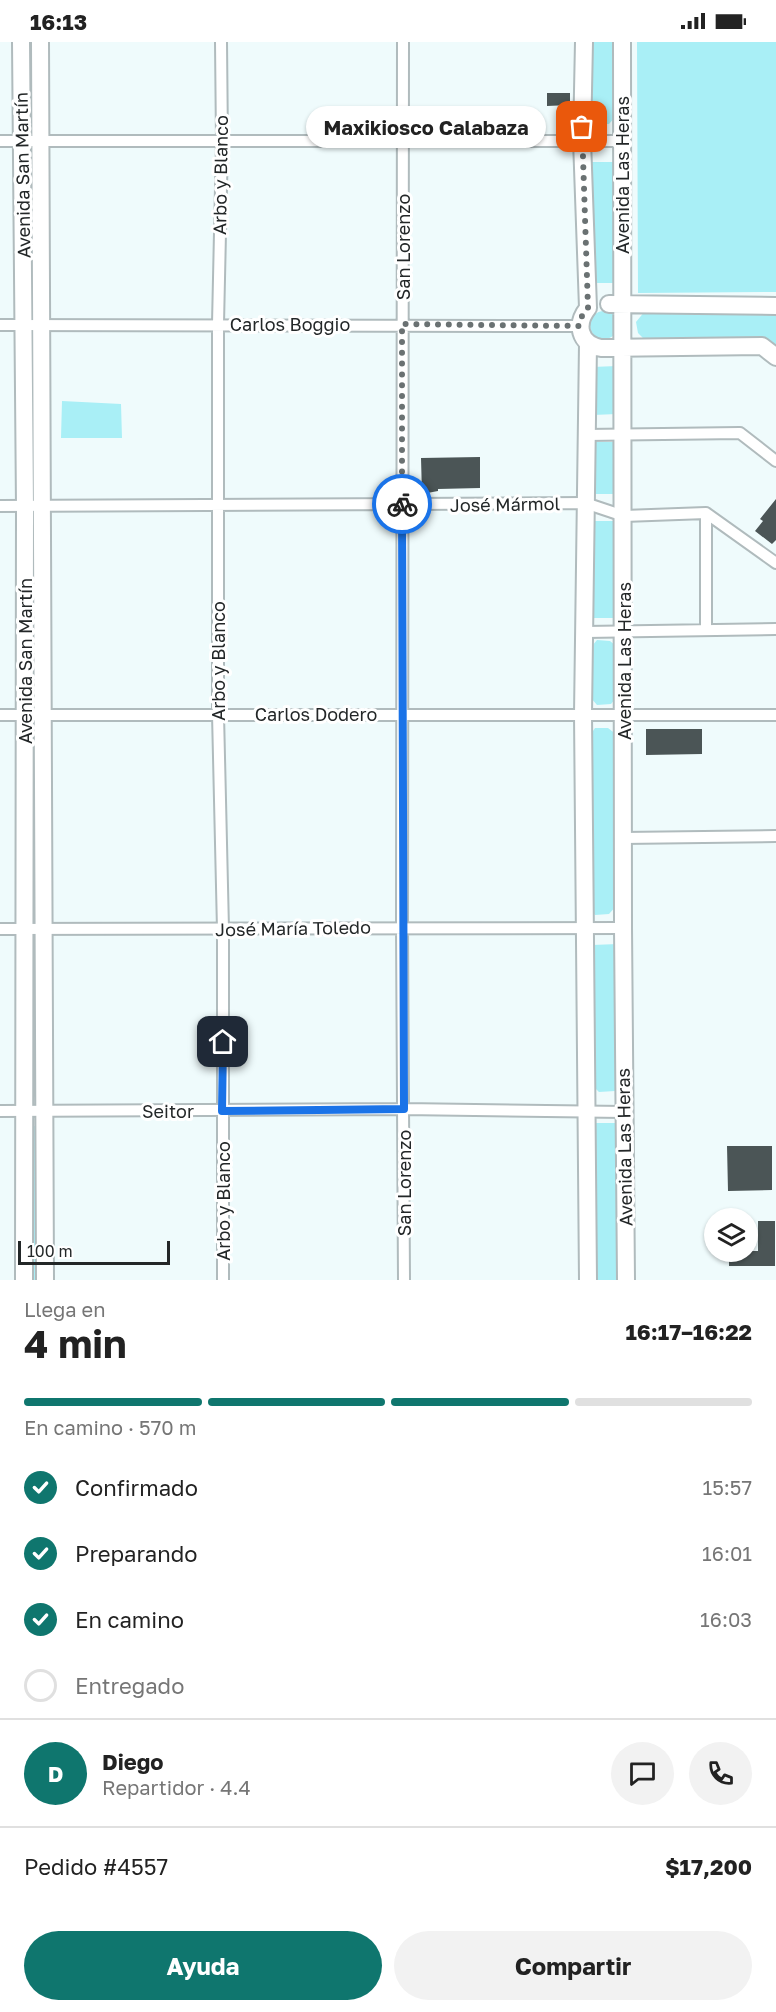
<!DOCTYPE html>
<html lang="es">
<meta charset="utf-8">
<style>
body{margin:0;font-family:"Golos Text",sans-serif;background:#f2f2f2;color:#222;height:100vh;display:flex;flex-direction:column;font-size:22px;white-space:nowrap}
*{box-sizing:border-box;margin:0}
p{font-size:20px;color:#767676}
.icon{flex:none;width:33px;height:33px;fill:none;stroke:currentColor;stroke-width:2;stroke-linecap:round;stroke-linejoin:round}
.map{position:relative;height:1238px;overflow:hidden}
.sheet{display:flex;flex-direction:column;background:#fff;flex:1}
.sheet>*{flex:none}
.fabs{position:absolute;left:704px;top:1166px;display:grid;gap:12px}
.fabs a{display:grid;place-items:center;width:54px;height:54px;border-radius:50%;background:#fff;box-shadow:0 2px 4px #0004;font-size:30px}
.scale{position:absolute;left:18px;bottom:15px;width:152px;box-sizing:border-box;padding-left:6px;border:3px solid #232728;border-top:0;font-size:16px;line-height:21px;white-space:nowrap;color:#232728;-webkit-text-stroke:4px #fff;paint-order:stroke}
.pin{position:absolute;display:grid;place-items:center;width:51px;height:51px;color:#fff;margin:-26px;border-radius:12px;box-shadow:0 3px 9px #0006}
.courier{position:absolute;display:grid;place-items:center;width:60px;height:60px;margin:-30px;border:4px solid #1a73e8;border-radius:50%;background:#fff;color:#222;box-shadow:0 2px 8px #0007}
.bubble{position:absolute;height:42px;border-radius:21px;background:#fff;box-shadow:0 2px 4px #0004;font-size:20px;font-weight:700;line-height:42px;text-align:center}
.summary em{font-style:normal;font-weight:700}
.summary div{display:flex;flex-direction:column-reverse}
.summary{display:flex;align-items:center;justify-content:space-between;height:102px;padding:0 24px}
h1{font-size:39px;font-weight:700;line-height:45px}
.bar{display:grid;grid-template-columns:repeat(4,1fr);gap:9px 6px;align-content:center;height:72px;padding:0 24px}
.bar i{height:8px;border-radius:4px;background:#e0e0e0}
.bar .selected{background:#0f766e}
.bar p{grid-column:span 4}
.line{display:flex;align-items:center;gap:15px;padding:0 24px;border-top:2px solid #e0e0e0}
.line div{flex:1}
.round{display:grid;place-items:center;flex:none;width:63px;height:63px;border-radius:32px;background:#f2f2f2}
ol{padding:0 24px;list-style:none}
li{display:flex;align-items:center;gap:18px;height:66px}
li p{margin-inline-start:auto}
li .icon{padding:6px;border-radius:50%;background:#0f766e;color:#fff;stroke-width:4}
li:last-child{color:#767676}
li i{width:33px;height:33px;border:3px solid #e0e0e0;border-radius:50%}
.action{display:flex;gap:12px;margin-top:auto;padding:12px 24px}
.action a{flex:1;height:69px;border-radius:36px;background:#0f766e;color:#fff;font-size:24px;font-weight:700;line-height:69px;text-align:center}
.action a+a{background:#f2f2f2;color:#222}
.status{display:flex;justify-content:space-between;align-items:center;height:42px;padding:0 30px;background:#fff;direction:ltr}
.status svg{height:16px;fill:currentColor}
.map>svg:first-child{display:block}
.green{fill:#a9eff6}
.building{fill:#4b5556}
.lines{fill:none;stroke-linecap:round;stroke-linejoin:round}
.street-casing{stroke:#b0bbbd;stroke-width:14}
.secondary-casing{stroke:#b0bbbd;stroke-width:20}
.street{stroke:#fff;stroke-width:10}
.secondary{stroke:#fff;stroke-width:16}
.done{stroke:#6a7172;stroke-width:6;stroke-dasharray:0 10.8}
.route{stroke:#1a73e8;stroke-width:8}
.labels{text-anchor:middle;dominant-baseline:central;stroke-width:6;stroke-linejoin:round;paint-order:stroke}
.street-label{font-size:18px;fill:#232728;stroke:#fff}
</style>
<div class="status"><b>16:13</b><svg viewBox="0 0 49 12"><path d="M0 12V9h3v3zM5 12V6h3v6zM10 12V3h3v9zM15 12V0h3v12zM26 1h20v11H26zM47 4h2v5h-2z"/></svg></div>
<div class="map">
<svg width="776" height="1238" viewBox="0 0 776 1238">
<rect width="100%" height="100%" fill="#effbfc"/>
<path class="green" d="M589,0H617V73L609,82H594L588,75Z
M637,0H776V250L638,251Z
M591,120H613L615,241H593Z
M29,124H36L37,268H31Z
M645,269L776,271V306L643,296L638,291L636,280Z
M590 283a14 14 0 1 1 28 0a14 14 0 1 1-28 0Z
M617,324V372L593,373L592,325Z
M62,359L121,362L122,396H61Z
M592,400H616V452H592Z
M591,479H615V576H591Z
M597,598L610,599L616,604V656L611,662L597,663L591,656L592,604Z
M595,686H608L617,693V863L609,872L595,873L587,863L589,695Z
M30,697H37L40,868H33Z
M618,902L619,1040L615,1049L599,1050L593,1044L592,903Z
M30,907H37V1055H31Z
M593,1081H616V1238H593Z
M32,1084H40L41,1238H33Z"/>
<path class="building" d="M547,51H570V63L547,64Z
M480,415V446L438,447V449L422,452L421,416Z
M776,457V498L772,502L755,489L763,479L760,477Z
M646,687H702V712L646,713Z
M727,1104H772V1148L728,1149Z
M758,1179H775V1224H729V1209H758Z"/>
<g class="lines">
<defs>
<path id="street" d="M221,0L222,100L218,282V672L223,887V1238
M403,0L402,885L404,1238
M0,99H621
M0,283L579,284
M586,393L740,391L776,419
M0,464L585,461L624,474L706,471L776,521
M706,471V588
M586,590L776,587
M0,673H776
M623,796L776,794
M0,887L623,886
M0,1069L404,1067L623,1070"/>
<path id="secondary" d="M21,0L25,465L24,1238
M40,0L45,1238
M584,0L582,98L588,266C575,282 579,302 601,306L762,304L776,315
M622,0L623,886L626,1238
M609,262L776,264
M588,1238L583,672L588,302"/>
</defs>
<use href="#street" class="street-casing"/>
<use href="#secondary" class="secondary-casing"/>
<use href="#street" class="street"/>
<use href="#secondary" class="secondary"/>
</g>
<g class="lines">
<path class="done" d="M402,462V282L579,284L582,274L588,266L582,85"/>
<path class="route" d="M223,1000L222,1069L404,1067L402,462"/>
</g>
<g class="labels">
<g class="street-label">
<text transform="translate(22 133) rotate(-91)">Avenida San Martín</text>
<text transform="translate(220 133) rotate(-89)">Arbo y Blanco</text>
<text transform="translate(622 133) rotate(-90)">Avenida Las Heras</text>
<text transform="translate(403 205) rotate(-90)">San Lorenzo</text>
<text x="290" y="282">Carlos Boggio</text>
<text transform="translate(505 462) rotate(-1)">José Mármol</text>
<text transform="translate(25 619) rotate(-90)">Avenida San Martín</text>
<text transform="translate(218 619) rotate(-90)">Arbo y Blanco</text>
<text transform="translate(624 619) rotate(-90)">Avenida Las Heras</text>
<text x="316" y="672">Carlos Dodero</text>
<text transform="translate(293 886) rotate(-1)">José María Toledo</text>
<text x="168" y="1069">Seitor</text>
<text transform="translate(624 1105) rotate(-91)">Avenida Las Heras</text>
<text transform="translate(404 1141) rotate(-90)">San Lorenzo</text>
<text transform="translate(223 1159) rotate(-90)">Arbo y Blanco</text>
</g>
</g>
</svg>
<div class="fabs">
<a><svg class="icon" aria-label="layers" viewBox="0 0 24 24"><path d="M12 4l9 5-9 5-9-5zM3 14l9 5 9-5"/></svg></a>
</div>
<div class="scale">100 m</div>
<div class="pin" style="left:582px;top:85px;background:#ea580c"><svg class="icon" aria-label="bag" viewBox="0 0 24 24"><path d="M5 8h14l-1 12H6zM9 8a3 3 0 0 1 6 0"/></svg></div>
<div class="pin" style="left:223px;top:1000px;background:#1f2937"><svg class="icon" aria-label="home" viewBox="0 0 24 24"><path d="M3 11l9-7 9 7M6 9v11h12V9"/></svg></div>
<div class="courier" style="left:402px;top:462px"><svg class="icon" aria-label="bike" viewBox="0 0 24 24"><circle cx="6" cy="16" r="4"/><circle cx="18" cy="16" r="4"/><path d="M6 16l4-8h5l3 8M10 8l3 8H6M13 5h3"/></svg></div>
<div class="bubble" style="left:306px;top:64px;width:240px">Maxikiosco Calabaza</div>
</div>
<section class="sheet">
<div class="summary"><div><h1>4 min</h1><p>Llega en</p></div><em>16:17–16:22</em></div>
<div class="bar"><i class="selected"></i><i class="selected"></i><i class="selected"></i><i></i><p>En camino · 570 m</p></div>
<ol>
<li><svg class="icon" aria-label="check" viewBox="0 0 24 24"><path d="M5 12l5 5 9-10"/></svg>Confirmado<p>15:57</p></li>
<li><svg class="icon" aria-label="check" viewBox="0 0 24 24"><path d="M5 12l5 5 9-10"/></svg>Preparando<p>16:01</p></li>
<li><svg class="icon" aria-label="check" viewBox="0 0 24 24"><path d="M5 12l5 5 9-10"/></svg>En camino<p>16:03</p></li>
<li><i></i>Entregado</li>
</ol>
<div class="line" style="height:108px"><b class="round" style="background:#0f766e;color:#fff">D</b><div><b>Diego</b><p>Repartidor · 4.4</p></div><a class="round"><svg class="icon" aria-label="chat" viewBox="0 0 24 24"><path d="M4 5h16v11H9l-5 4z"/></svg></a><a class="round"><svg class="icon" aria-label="phone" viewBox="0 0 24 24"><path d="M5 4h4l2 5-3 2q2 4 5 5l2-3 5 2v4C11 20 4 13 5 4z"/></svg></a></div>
<div class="line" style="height:78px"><div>Pedido #4557</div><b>$17,200</b></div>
<div class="action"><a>Ayuda</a><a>Compartir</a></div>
</section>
